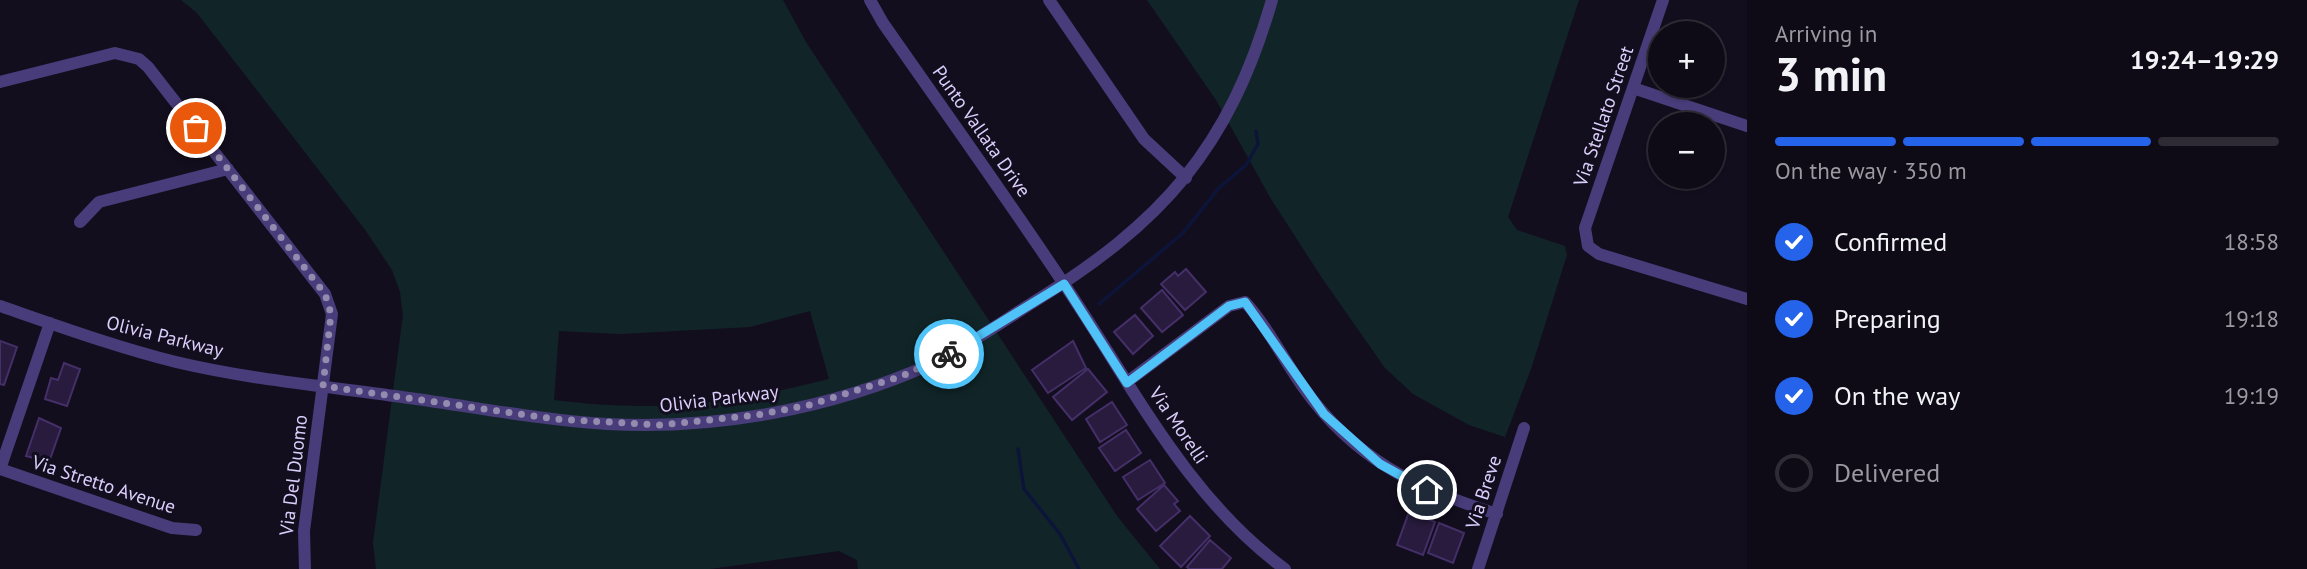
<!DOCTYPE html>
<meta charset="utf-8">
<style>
body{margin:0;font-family:"PT Sans",sans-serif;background:#17131f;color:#f1f3f6;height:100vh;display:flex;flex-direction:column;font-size:26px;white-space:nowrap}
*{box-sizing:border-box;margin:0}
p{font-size:23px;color:#9b9aa1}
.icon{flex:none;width:38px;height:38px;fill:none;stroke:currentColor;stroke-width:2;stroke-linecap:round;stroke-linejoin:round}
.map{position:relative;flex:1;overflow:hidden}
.sheet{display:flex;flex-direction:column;background:#0e0a16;width:560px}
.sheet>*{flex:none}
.buttons{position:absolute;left:1648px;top:21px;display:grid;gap:14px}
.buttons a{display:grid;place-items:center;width:77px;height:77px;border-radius:50%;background:#0e0a16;box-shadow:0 2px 5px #0004,0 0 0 2px #2e2b35;font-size:35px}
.pin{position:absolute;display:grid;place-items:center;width:60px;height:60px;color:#fff;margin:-30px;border:4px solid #fff;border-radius:50%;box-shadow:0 2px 7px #0007}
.courier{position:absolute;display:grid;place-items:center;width:70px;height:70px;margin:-35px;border:5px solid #4fc3f7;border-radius:50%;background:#fff;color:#222;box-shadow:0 2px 9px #0007}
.head em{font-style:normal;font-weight:800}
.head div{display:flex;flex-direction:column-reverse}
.head{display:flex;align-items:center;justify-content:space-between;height:119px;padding:0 28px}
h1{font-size:46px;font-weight:800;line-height:52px}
.bar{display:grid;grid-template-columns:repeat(4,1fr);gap:10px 7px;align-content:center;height:84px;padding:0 28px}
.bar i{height:9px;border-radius:5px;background:#2e2b35}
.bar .active{background:#2563eb}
.bar p{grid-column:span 4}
ol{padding:0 28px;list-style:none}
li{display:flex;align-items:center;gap:21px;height:77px}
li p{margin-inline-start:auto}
li .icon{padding:7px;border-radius:50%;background:#2563eb;color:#fff;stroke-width:4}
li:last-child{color:#9b9aa1}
li i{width:38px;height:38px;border:4px solid #2e2b35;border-radius:50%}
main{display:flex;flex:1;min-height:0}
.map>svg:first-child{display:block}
.green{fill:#112528;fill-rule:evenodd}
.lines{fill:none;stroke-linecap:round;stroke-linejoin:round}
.stream{stroke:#0c1539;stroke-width:3.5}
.building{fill:#281b3e;stroke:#442f68;stroke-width:2}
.street{stroke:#493c7a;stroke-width:12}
.done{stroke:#958bae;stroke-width:7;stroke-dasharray:0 12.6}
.route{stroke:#4fc3f7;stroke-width:9}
.labels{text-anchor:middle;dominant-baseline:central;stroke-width:6;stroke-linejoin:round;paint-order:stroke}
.street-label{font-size:19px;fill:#dbcefc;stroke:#130e1e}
</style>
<main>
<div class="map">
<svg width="1747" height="569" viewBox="0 0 1747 569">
<rect width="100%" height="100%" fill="#130e1e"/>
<path class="green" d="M181,0H783L806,42L1117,516L1160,569H858L857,560L839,551L710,569H376L373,543L403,315L400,292L392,270L366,231L197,13ZM810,311L829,379C731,404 655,413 554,400L559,331L620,334L750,327Z
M1147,0H1579L1508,217L1517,230L1565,246L1567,255L1531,369L1505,437L1469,425L1413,394L1385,368L1322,278L1271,199L1216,100Z"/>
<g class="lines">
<path class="stream" d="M1099,304L1183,233L1219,188L1246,165L1258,144L1256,131
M1018,449L1024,489L1060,534L1079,569"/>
</g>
<path class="building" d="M1186,269L1206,292L1185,310L1161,284L1175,272L1178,276Z
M1162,290L1183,315L1162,332L1141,308Z
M1135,315L1153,336L1133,354L1114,332Z
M0,341L17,347L4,385L0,384Z
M1073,341L1086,368L1048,393L1032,370Z
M64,363L80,369L67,406L45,399L51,378L58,380Z
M1088,369L1107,392L1072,420L1053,397Z
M1112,402L1127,425L1100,442L1086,419Z
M39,418L61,428L49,462L26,456Z
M1126,430L1141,453L1115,471L1099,448Z
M1150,460L1165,483L1138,500L1123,477Z
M1164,485L1178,501L1174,504L1180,511L1156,531L1137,509Z
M1409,512L1435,522L1423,555L1397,545Z
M1190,516L1210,536L1181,567L1160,546Z
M1439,523L1464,533L1453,563L1428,553Z
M1210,540L1231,558L1222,569H1189L1187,567Z"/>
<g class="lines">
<path class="street" d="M870,0L883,23C943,109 1004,194 1062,281C1131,382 1185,496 1285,569
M1049,0L1144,139L1186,178
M1663,0L1585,228L1588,246L1599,254L1747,299
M0,82L115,53L139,59L148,67L325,294L332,314L304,531L305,569
M1633,88L1747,126
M80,222L99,202L228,169
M0,306C58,326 116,347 176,362C252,380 332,387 409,398C475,407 541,420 607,424C716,430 831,409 931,364C966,347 999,324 1032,303C1162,223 1229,149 1272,0
M50,323L0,469L172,528L196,530
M1127,382L1229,306L1245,302C1268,327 1283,359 1303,387C1354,459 1415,488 1497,514
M1478,569L1524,428"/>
</g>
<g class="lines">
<path class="done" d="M196,128L325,294L331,314L323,386L555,419L660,425L757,415L809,405L902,376L949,354"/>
<path class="route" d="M949,354L1064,284L1127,383L1229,306L1245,302L1324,414L1380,464L1427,490"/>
</g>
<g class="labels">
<g class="street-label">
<text transform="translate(1603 116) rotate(-71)">Via Stellato Street</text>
<text transform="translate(982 131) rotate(55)">Punto Vallata Drive</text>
<text transform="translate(165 336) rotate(14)">Olivia Parkway</text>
<text transform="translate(719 398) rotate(-7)">Olivia Parkway</text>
<text transform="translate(1179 425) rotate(56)">Via Morelli</text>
<text transform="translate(293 475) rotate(-83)">Via Del Duomo</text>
<text transform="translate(104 484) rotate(18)">Via Stretto Avenue</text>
<text transform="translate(1483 492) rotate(-72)">Via Breve</text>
</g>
</g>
</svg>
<div class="buttons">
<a>+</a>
<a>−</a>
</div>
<div class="pin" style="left:196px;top:128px;background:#ea580c"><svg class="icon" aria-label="bag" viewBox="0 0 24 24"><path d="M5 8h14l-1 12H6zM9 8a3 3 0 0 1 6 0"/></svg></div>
<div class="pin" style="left:1427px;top:490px;background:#1f2937"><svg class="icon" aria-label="home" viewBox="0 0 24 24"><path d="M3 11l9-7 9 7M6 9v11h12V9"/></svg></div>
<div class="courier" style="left:949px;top:354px"><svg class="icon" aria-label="bike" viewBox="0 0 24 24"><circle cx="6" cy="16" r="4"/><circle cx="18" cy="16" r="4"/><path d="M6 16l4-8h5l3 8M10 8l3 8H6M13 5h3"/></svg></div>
</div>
<section class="sheet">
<div class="head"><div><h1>3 min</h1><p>Arriving in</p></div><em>19:24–19:29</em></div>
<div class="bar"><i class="active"></i><i class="active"></i><i class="active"></i><i></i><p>On the way · 350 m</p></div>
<ol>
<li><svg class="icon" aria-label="check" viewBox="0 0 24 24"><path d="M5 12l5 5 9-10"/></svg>Confirmed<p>18:58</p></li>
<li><svg class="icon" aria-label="check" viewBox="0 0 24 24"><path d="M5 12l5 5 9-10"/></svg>Preparing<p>19:18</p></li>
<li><svg class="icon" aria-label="check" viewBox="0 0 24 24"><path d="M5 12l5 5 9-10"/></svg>On the way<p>19:19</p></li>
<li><i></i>Delivered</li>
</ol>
</section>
</main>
